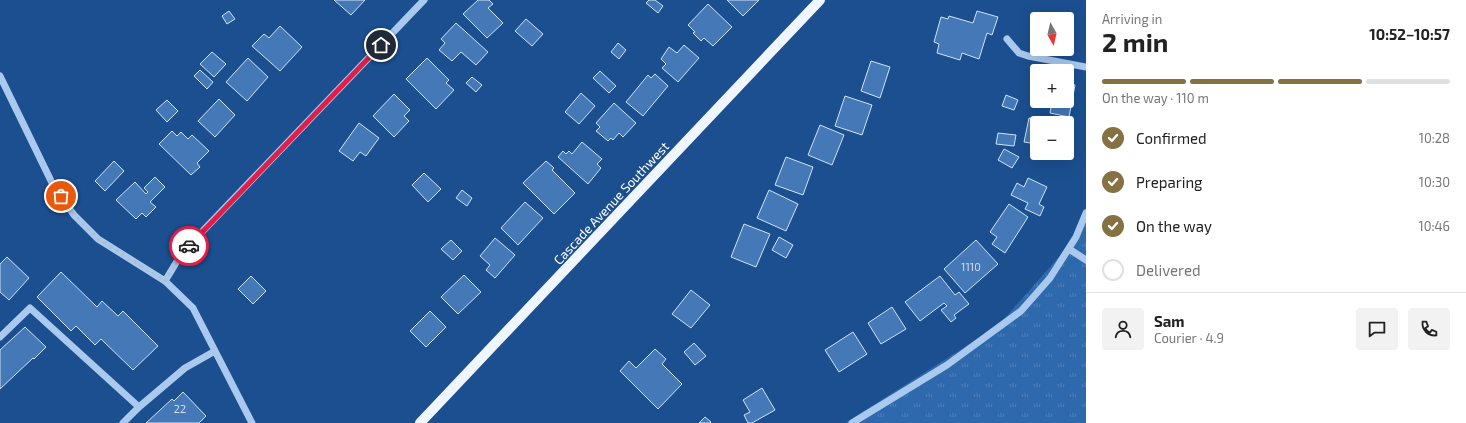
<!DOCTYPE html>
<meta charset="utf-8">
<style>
body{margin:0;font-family:"Exo 2",sans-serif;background:#f2f2f2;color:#222;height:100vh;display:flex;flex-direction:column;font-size:15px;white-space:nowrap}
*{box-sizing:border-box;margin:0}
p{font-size:13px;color:#767676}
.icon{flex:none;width:22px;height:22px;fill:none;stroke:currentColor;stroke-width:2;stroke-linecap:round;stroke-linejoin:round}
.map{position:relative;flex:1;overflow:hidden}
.sheet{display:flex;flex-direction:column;background:#fff;width:380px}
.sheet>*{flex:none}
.needle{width:26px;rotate:172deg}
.fabs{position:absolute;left:1030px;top:12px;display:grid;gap:8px}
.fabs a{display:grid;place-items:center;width:44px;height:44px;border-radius:4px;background:#fff;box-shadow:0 4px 16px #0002;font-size:20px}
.pin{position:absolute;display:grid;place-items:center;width:34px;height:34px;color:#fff;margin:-17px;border:2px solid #fff;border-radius:50%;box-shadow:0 1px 4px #0007}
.courier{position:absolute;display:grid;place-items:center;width:40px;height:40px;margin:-20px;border:3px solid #e11d48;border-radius:50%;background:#fff;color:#222;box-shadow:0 1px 5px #0007}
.summary em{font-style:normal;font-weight:700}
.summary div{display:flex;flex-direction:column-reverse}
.summary{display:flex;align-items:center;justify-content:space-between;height:68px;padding:0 16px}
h1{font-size:26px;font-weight:700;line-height:30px}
.bar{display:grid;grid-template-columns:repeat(4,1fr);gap:6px 4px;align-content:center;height:48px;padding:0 16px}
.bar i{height:5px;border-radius:3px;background:#e0e0e0}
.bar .active{background:#857141}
.bar p{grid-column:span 4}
.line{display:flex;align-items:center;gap:10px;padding:0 16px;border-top:1px solid #e0e0e0}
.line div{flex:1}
.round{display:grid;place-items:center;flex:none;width:42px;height:42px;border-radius:4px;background:#f2f2f2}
ol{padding:0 16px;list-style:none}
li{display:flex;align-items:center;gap:12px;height:44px}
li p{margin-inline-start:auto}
li .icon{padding:4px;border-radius:50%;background:#857141;color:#fff;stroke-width:4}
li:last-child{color:#767676}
li i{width:22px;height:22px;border:2px solid #e0e0e0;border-radius:50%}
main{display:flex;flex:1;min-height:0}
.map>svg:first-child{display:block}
.grass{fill:url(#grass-tufts)}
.building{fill:#4478b7;stroke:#cfe3fa}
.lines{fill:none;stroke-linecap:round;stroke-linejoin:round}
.minor{stroke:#a9c9ee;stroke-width:7}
.major{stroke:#f0f6ff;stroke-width:10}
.done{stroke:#afc1d8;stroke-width:4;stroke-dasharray:0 7.2}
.route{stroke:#e11d48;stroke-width:5}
.labels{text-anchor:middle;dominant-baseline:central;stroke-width:3;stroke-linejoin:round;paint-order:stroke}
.number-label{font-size:11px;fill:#d0dded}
.street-label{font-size:13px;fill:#fff;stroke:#1b4f8f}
</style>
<main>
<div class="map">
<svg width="1086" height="423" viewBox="0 0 1086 423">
<defs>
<pattern id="grass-tufts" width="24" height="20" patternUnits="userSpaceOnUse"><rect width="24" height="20" fill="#2e69ad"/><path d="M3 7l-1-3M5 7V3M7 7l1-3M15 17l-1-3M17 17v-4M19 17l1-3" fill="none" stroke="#4d80b9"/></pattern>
</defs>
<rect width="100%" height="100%" fill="#1b4f8f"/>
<path class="grass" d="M1086,217V423H845L998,326L1079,234Z"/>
<path class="building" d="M334,0H365L351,15Z
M478,0H489L493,4L488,8L503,23L487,38L463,14Z
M649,0H655L663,6L658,13L646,3Z
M727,0H759L743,16Z
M708,4L732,27L713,46L704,38L701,41L693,33L695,32L688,25Z
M229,11L235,19L227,24L222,16Z
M977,11L998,17L992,35L987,33L979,59L962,53L960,60L937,53L939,44L934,42L941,17L948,19L949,16L973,23Z
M526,19L543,34L532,46L515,31Z
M456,23L488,52L476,65L461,52L452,61L439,50L445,43L441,39Z
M280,26L302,47L280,71L252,46L264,34L269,38Z
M618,43L626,50L619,59L611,52Z
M684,45L699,58L678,82L662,68L666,64L661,59L669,47L677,53Z
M212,52L226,64L214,77L200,64Z
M248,58L268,77L247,101L226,82Z
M427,58L449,80L446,83L454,90L436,109L406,79Z
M871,61L890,67L880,98L861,91Z
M200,70L213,82L207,89L194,76Z
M600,71L616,86L609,93L593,78Z
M655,74L668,86L643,116L626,102L648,75L651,78Z
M472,77L482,85L476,92L466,83Z
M1067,83L1075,85L1069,117L1050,113L1051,107L1037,104L1038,101H1067Z
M581,93L595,106L579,124L565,112Z
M394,94L410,110L404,116L409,121L394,137L373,116Z
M1006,95L1018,100L1014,110L1002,106Z
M845,96L872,105L862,135L835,126Z
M219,99L235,115L215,137L198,121Z
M167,100L178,111L167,122L156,110Z
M614,103L636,123L623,137L619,133L613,140L611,138L608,141L596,131L600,127L596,123Z
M1029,118L1057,123H1037V144L1024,142Z
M359,123L379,138L366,156L360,152L353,161L339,151Z
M820,125L844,135L832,165L808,155Z
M172,131L177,136L181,132L188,139L192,135L209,151L197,163L200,167L191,175L159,144Z
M998,133L1016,135L1014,146L996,144Z
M582,142L602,159L597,164L601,168L588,184L558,157L563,151L566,154L569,151L572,154Z
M1004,149L1019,157L1012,168L998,160Z
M786,157L813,167L803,195L775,185Z
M114,161L124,171L105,191L95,181Z
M546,161L554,168L552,170L575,193L554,214L523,183Z
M424,173L441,189L428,202L412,185Z
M155,177L165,187L150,202L156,207L146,217L142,213L136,219L116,200L135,182L146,194L148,192L144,188Z
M1028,178L1047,187L1039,204L1044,207L1040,216L1025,209L1028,203L1011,195L1017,183L1024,187Z
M462,190L472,198L467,206L456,198Z
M769,190L798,204L786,231L757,218Z
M525,202L543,218L518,245L501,228Z
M1009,204L1028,217L1005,253L992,244L997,237L990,232Z
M744,224L770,234L756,267L731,257Z
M779,237L793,245L786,258L772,250Z
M495,238L515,255L495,278L486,270L490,265L480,256Z
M451,240L462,251L453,260L441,249Z
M976,240L998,264L965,293L944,269Z
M7,257L29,278L9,300L0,292V264Z
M61,272L97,307L102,301L118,316L123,311L158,346L133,370L101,339L95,345L76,326L71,331L37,297Z
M464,275L481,292L458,314L441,297Z
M251,276L266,291L253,304L238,289Z
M940,276L955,295L959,292L969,304L954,315L956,318L951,322L941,310L947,306L944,303L920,321L905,302Z
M691,290L710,305L691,328L672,314Z
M892,307L906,329L881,344L868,323Z
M430,311L446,327L426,347L410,331Z
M25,327L46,347L34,359L33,358L0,389V350Z
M853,332L867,354L839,372L825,350Z
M694,343L706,356L695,365L684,352Z
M655,349L666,359L662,364L682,384L658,409L620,371L629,361L636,368Z
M762,388L775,410L752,423H748L744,415L750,412L743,400Z
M183,392L206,416L199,423H146L172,399L174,401Z
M705,417L711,422L710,423H699Z"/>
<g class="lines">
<path class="minor" d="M1007,39L1019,53L1028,56L1086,67
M0,76L54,187L74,215L98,239L165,281L193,308L252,423
M1069,249L1086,260
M165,281L179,258L198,236L424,0
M0,337L30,308L139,407
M123,423L139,407L185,368L215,351
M852,423L947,365L1021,311L1050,278L1076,237L1086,213"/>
<path class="major" d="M420,423L820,0"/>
</g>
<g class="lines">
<path class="done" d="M61,196L74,214L98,239L165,281L179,258L189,246"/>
<path class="route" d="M189,246L381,45"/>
</g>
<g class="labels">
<g class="number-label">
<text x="971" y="266">1110</text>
<text x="180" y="408">22</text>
</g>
<g class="street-label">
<text transform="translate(611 203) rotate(-47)">Cascade Avenue Southwest</text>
</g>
</g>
</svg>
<div class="fabs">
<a><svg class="needle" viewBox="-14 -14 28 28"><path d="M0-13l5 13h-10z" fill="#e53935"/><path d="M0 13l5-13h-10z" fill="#767676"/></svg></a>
<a>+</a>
<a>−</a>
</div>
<div class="pin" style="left:61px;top:196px;background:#ea580c"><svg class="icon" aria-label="bag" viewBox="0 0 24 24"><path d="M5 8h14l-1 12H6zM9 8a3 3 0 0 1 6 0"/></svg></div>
<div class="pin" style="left:381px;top:45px;background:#1f2937"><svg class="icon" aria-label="home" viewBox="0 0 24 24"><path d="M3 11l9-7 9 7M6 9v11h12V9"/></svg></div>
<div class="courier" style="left:189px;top:246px"><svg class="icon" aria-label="car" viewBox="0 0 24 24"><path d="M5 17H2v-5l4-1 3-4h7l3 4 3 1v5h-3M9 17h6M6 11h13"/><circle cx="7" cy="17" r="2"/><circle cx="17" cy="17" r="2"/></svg></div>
</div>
<section class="sheet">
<div class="summary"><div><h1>2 min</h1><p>Arriving in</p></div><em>10:52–10:57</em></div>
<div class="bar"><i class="active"></i><i class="active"></i><i class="active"></i><i></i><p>On the way · 110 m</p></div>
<ol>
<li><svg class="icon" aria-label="check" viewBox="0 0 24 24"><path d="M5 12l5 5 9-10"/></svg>Confirmed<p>10:28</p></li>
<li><svg class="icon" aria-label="check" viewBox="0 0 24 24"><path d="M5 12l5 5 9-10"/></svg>Preparing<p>10:30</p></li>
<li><svg class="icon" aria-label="check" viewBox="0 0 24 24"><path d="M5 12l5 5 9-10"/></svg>On the way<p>10:46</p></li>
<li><i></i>Delivered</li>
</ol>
<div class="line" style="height:72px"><a class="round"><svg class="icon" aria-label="person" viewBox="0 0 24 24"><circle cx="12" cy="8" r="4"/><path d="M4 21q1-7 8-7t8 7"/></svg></a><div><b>Sam</b><p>Courier · 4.9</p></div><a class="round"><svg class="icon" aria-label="chat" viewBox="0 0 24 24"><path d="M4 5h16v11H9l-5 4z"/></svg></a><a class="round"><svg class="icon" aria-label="phone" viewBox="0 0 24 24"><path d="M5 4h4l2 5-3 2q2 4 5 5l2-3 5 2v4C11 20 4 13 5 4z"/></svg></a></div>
</section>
</main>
